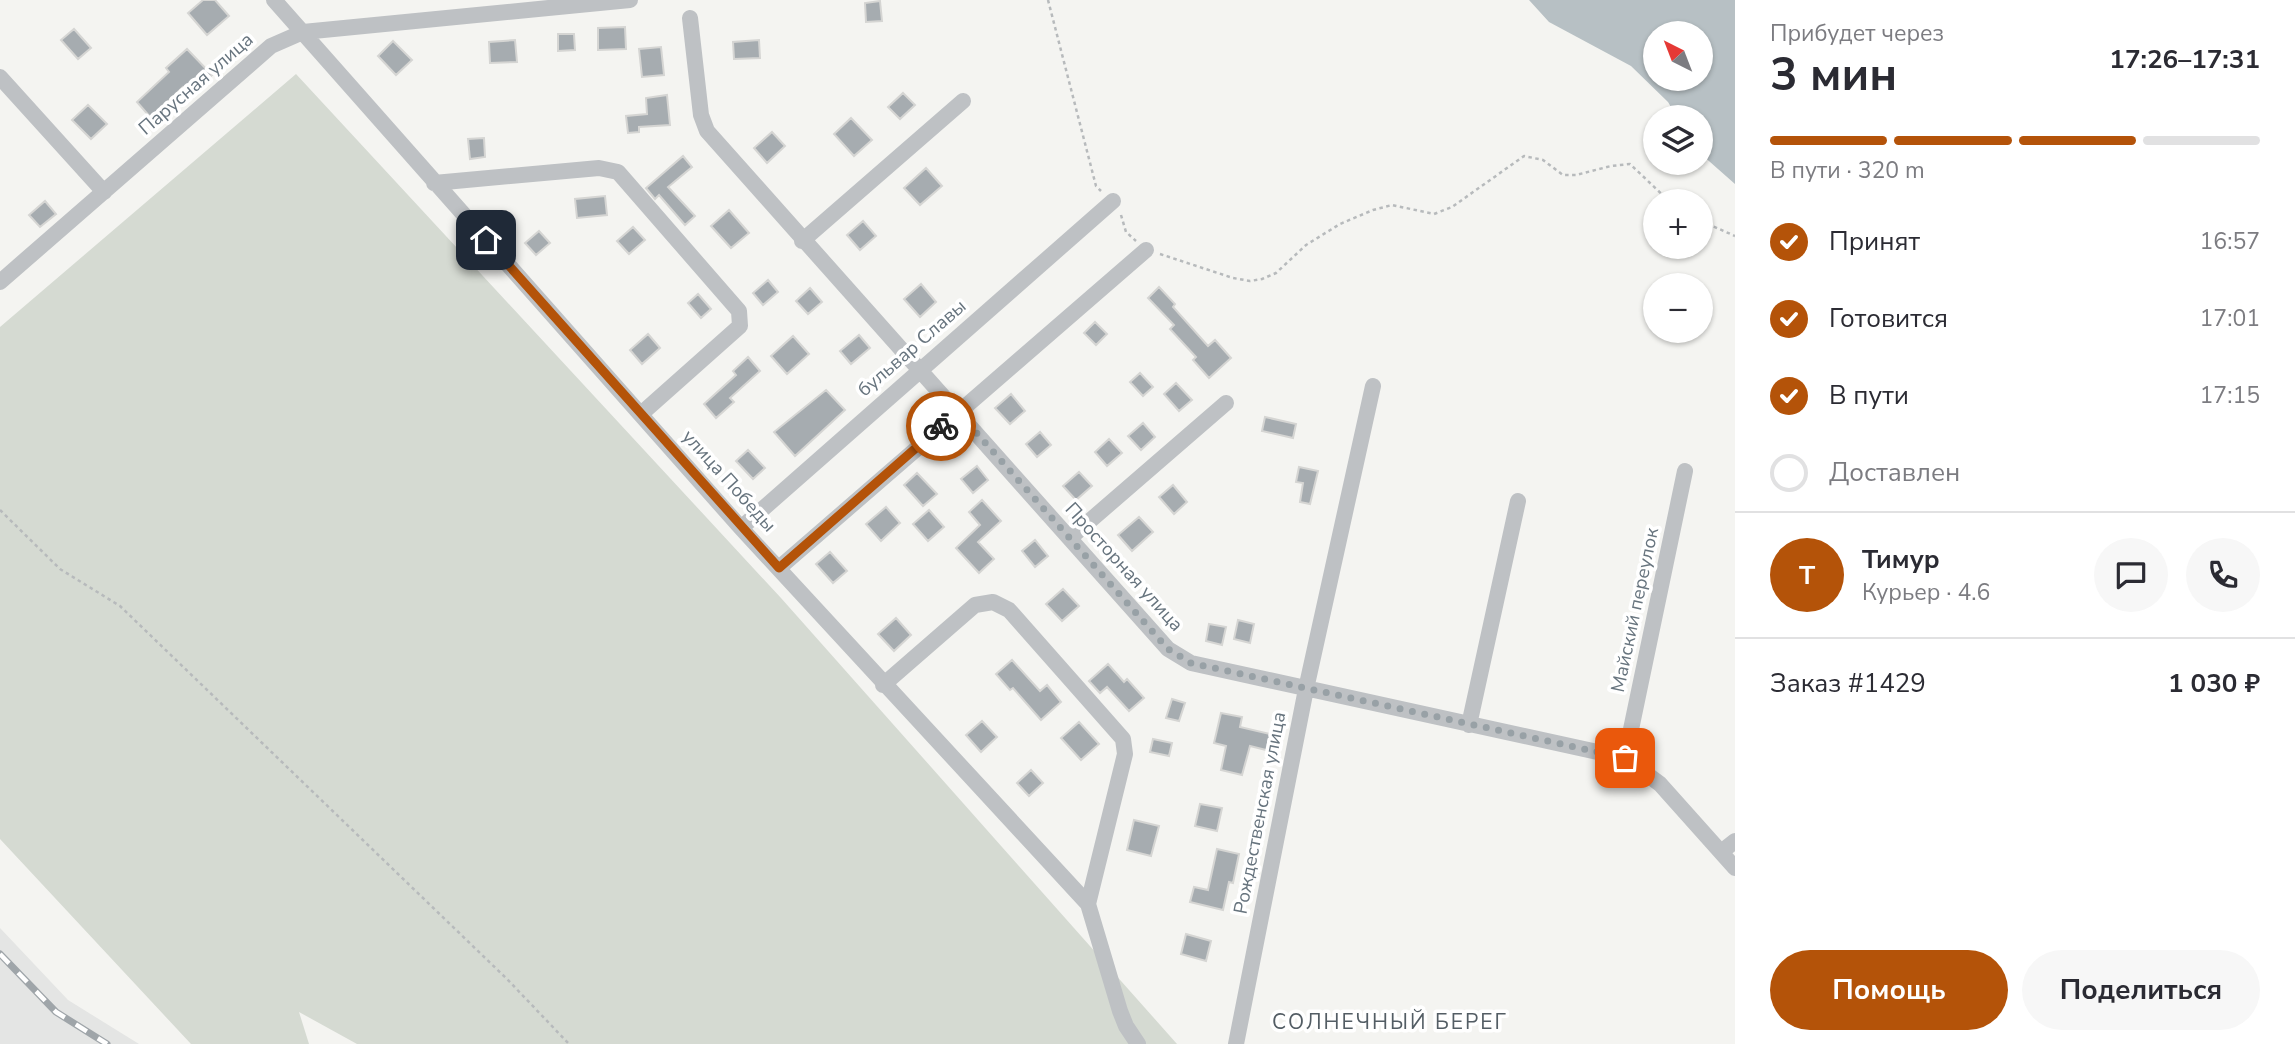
<!DOCTYPE html>
<html lang="ru">
<meta charset="utf-8">
<style>
body{margin:0;font-family:"Nunito Sans",sans-serif;background:#f7f7f7;color:#2b2b33;height:100vh;display:flex;flex-direction:column;font-size:26px;white-space:nowrap}
*{box-sizing:border-box;margin:0}
p{font-size:23px;color:#7c7c81}
.icon{flex:none;width:38px;height:38px;fill:none;stroke:currentColor;stroke-width:2;stroke-linecap:round;stroke-linejoin:round}
.map{position:relative;flex:1;overflow:hidden}
.details{display:flex;flex-direction:column;background:#fff;width:560px}
.details>*{flex:none}
.needle{width:46px;rotate:318deg}
.buttons{position:absolute;left:1643px;top:21px;display:grid;gap:14px}
.buttons a{display:grid;place-items:center;width:70px;height:70px;border-radius:50%;background:#fff;box-shadow:0 2px 5px #0004;font-size:35px}
.pin{position:absolute;display:grid;place-items:center;width:60px;height:60px;color:#fff;margin:-30px;border-radius:14px;box-shadow:0 4px 10px #0006}
.courier{position:absolute;display:grid;place-items:center;width:70px;height:70px;margin:-35px;border:5px solid #b45309;border-radius:50%;background:#fff;color:#222;box-shadow:0 2px 9px #0007}
.summary em{font-style:normal;font-weight:700}
.summary div{display:flex;flex-direction:column-reverse}
.summary{display:flex;align-items:center;justify-content:space-between;height:119px;padding:0 35px}
h1{font-size:46px;font-weight:700;line-height:52px}
.bar{display:grid;grid-template-columns:repeat(4,1fr);gap:10px 7px;align-content:center;height:84px;padding:0 35px}
.bar i{height:9px;border-radius:5px;background:#e1e1e2}
.bar .current{background:#b45309}
.bar p{grid-column:span 4}
.line{display:flex;align-items:center;gap:18px;padding:0 35px;border-top:2px solid #e1e1e2}
.line div{flex:1}
.round{display:grid;place-items:center;flex:none;width:74px;height:74px;border-radius:37px;background:#f7f7f7}
ol{padding:0 35px;list-style:none}
li{display:flex;align-items:center;gap:21px;height:77px}
li p{margin-inline-start:auto}
li .icon{padding:7px;border-radius:50%;background:#b45309;color:#fff;stroke-width:4}
li:last-child{color:#7c7c81}
li i{width:38px;height:38px;border:4px solid #e1e1e2;border-radius:50%}
.action{display:flex;gap:14px;margin-top:auto;padding:14px 35px}
.action a{flex:1;height:80px;border-radius:42px;background:#b45309;color:#fff;font-size:28px;font-weight:700;line-height:80px;text-align:center}
.action a+a{background:#f7f7f7;color:#2b2b33}
main{display:flex;flex:1;min-height:0}
.map>svg:first-child{display:block}
.built{fill:#e4e5e4}
.green{fill:#d5dad2}
.water{fill:#b7c0c4;fill-rule:evenodd}
.building{fill:#a6acb0;stroke:#d5d5d3;stroke-width:2}
.lines{fill:none;stroke-linecap:round;stroke-linejoin:round}
.path{stroke:#b7babc;stroke-width:2.5;stroke-dasharray:3.5 3.5;stroke-linecap:butt}
.minor{stroke:#bec1c4;stroke-width:16}
.rail-casing{stroke:#9fa5a9;stroke-width:7}
.rail{stroke:#fff;stroke-width:4.5;stroke-dasharray:13;stroke-linecap:butt}
.done{stroke:#98a1a6;stroke-width:7;stroke-dasharray:0 12.6}
.route{stroke:#b45309;stroke-width:9}
.labels{text-anchor:middle;dominant-baseline:central;stroke-width:7;stroke-linejoin:round;paint-order:stroke}
.street-label{font-size:19px;fill:#67747e;stroke:#fff}
.neighbourhood-label{font-size:21px;letter-spacing:2px;fill:#535d64;stroke:#fff}
</style>
<main>
<div class="map">
<svg width="1735" height="1044" viewBox="0 0 1735 1044">
<rect width="100%" height="100%" fill="#f4f4f1"/>
<path class="built" d="M0,928L68,1000L139,1044H0Z"/>
<path class="green" d="M296,74L781,598L1177,1044H357L299,1012L309,1044H191L0,839V327Z"/>
<path class="water" d="M1529,0H1735V184L1701,154V117H1677L1668,102L1631,66L1549,22ZM1656,33H1701V79H1656Z"/>
<path class="building" d="M203,0H215L229,16L207,35L188,13Z
M880,1L882,21L866,22L865,3Z
M625,27L626,49L598,50V28Z
M74,29L91,48L78,59L61,40Z
M558,34H574L575,50L558,51Z
M515,40L517,62L490,63L489,42Z
M759,40L760,58L734,59L733,42Z
M393,41L412,60L396,75L378,56Z
M661,47L664,75L642,77L639,49Z
M187,49L212,75L200,87L195,81L186,89L183,87L151,118L137,102L169,72L166,68Z
M903,93L915,105L900,119L888,107Z
M667,95L670,125L639,127V132L628,133L626,116L647,114L646,98Z
M88,105L107,124L91,139L72,120Z
M851,118L872,140L854,156L834,134Z
M772,132L785,146L767,163L754,148Z
M484,138L485,157L470,159L468,139Z
M683,156L692,167L668,187L695,216L685,225L659,195L655,199L646,188Z
M926,168L942,186L920,205L904,188Z
M605,196L607,215L577,218L575,199Z
M45,201L56,214L40,227L29,215Z
M729,210L749,233L731,248L711,226Z
M863,221L876,236L860,250L847,235Z
M633,227L645,240L629,254L617,241Z
M539,231L550,243L536,255L525,243Z
M768,280L778,292L763,305L753,293Z
M921,284L936,302L920,317L904,299Z
M1159,287L1175,304L1173,307L1208,346L1215,340L1231,358L1209,378L1193,360L1196,357L1170,329L1174,325L1148,298Z
M810,288L822,302L808,314L796,301Z
M698,294L711,309L701,318L688,303Z
M1095,322L1107,334L1096,345L1084,333Z
M648,334L660,348L642,364L630,350Z
M859,335L870,348L851,364L840,351Z
M793,336L809,354L787,374L771,356Z
M748,357L760,371L730,398L734,402L716,418L704,404L736,375L733,371Z
M1140,373L1153,387L1143,396L1130,382Z
M1176,383L1192,400L1179,411L1164,394Z
M826,390L845,410L795,456L774,432Z
M1011,394L1025,411L1010,424L995,408Z
M1265,417L1296,424L1293,438L1262,431Z
M1143,423L1155,437L1141,450L1128,436Z
M1040,432L1051,445L1037,457L1026,444Z
M1109,439L1122,453L1107,466L1095,452Z
M748,450L765,468L753,479L736,461Z
M977,466L988,480L973,493L961,479Z
M1299,467L1318,471L1310,504L1300,502L1303,483L1296,482Z
M1079,472L1092,486L1076,500L1063,486Z
M917,473L937,494L923,506L904,485Z
M1173,485L1187,502L1174,514L1159,497Z
M982,500L1001,521L978,542L994,559L979,573L956,548L980,525L969,512Z
M886,507L900,523L881,541L866,524Z
M929,510L944,527L928,541L913,524Z
M1139,517L1153,532L1132,551L1118,535Z
M1035,540L1048,556L1035,567L1022,551Z
M830,552L847,571L833,583L816,564Z
M1063,589L1079,606L1062,621L1046,604Z
M896,618L911,635L894,651L878,634Z
M1238,620L1254,624L1250,643L1234,639Z
M1209,624L1226,627L1222,645L1206,641Z
M1012,660L1040,691L1047,685L1061,702L1041,720L1013,688L1010,690L996,674Z
M1108,664L1124,682L1127,679L1144,698L1129,711L1107,687L1100,693L1089,681Z
M1172,699L1185,703L1179,721L1166,718Z
M1221,713L1242,717L1240,727L1274,735L1270,751L1250,746L1242,775L1221,770L1226,746L1214,743Z
M982,721L997,737L981,752L966,735Z
M1079,722L1099,744L1081,760L1061,738Z
M1153,739L1172,743L1169,756L1150,752Z
M1031,770L1043,783L1029,796L1017,783Z
M1200,804L1222,808L1217,831L1195,826Z
M1134,820L1159,826L1151,856L1127,850Z
M1217,849L1239,854L1233,883L1229,882L1223,910L1190,902L1194,887L1208,890Z
M1186,934L1211,941L1206,961L1181,954Z"/>
<g class="lines">
<path class="path" d="M1048,0L1096,186L1101,191
M1121,215L1126,232L1136,241
M1701,221L1735,236
M1160,254L1233,278L1250,281L1262,279L1276,273L1306,245L1340,224L1373,210L1392,205L1434,214L1452,207L1524,156L1543,160L1563,175H1576L1611,166L1630,164L1669,201
M0,510L60,569L120,606L507,979L569,1044"/>
<path class="minor" d="M274,0L741,528L1088,904L1120,1011L1126,1026L1138,1044
M690,18L701,115L707,131L1168,649L1191,663L1625,758L1660,784L1735,868
M0,77L104,192
M434,183L599,168L618,172L739,311L740,326L641,414
M802,241L963,101
M0,282L271,46L303,32L630,0
M741,528L1113,201
M1070,538L1226,403
M779,568L1146,250
M883,685L975,605L993,602L1009,610L1123,739L1125,754L1088,904
M1469,725L1518,501
M1625,758L1685,471
M1721,852L1735,841
M1236,1044L1306,689L1373,386"/>
<defs>
<path id="rail" d="M0,954L56,1012L107,1044"/>
</defs>
<use href="#rail" class="rail-casing"/>
<use href="#rail" class="rail"/>
</g>
<g class="lines">
<path class="done" d="M941,426L958,412L1168,649L1191,663L1625,758"/>
<path class="route" d="M486,240L779,568L941,426"/>
</g>
<g class="labels">
<g class="street-label">
<text transform="translate(196 84) rotate(-41)">Парусная улица</text>
<text transform="translate(912 348) rotate(-41)">бульвар Славы</text>
<text transform="translate(729 481) rotate(48)">улица Победы</text>
<text transform="translate(1124 567) rotate(48)">Просторная улица</text>
<text transform="translate(1635 610) rotate(-78)">Майский переулок</text>
<text transform="translate(1260 813) rotate(-79)">Рождественская улица</text>
</g>
<g class="neighbourhood-label">
<text x="1390" y="1022">СОЛНЕЧНЫЙ БЕРЕГ</text>
</g>
</g>
</svg>
<div class="buttons">
<a><svg class="needle" viewBox="-14 -14 28 28"><path d="M0-13l5 13h-10z" fill="#e53935"/><path d="M0 13l5-13h-10z" fill="#7c7c81"/></svg></a>
<a><svg class="icon" aria-label="layers" viewBox="0 0 24 24"><path d="M12 4l9 5-9 5-9-5zM3 14l9 5 9-5"/></svg></a>
<a>+</a>
<a>−</a>
</div>
<div class="pin" style="left:1625px;top:758px;background:#ea580c"><svg class="icon" aria-label="bag" viewBox="0 0 24 24"><path d="M5 8h14l-1 12H6zM9 8a3 3 0 0 1 6 0"/></svg></div>
<div class="pin" style="left:486px;top:240px;background:#1f2937"><svg class="icon" aria-label="home" viewBox="0 0 24 24"><path d="M3 11l9-7 9 7M6 9v11h12V9"/></svg></div>
<div class="courier" style="left:941px;top:426px"><svg class="icon" aria-label="bike" viewBox="0 0 24 24"><circle cx="6" cy="16" r="4"/><circle cx="18" cy="16" r="4"/><path d="M6 16l4-8h5l3 8M10 8l3 8H6M13 5h3"/></svg></div>
</div>
<section class="details">
<div class="summary"><div><h1>3 мин</h1><p>Прибудет через</p></div><em>17:26–17:31</em></div>
<div class="bar"><i class="current"></i><i class="current"></i><i class="current"></i><i></i><p>В пути · 320 m</p></div>
<ol>
<li><svg class="icon" aria-label="check" viewBox="0 0 24 24"><path d="M5 12l5 5 9-10"/></svg>Принят<p>16:57</p></li>
<li><svg class="icon" aria-label="check" viewBox="0 0 24 24"><path d="M5 12l5 5 9-10"/></svg>Готовится<p>17:01</p></li>
<li><svg class="icon" aria-label="check" viewBox="0 0 24 24"><path d="M5 12l5 5 9-10"/></svg>В пути<p>17:15</p></li>
<li><i></i>Доставлен</li>
</ol>
<div class="line" style="height:126px"><b class="round" style="background:#b45309;color:#fff">Т</b><div><b>Тимур</b><p>Курьер · 4.6</p></div><a class="round"><svg class="icon" aria-label="chat" viewBox="0 0 24 24"><path d="M4 5h16v11H9l-5 4z"/></svg></a><a class="round"><svg class="icon" aria-label="phone" viewBox="0 0 24 24"><path d="M5 4h4l2 5-3 2q2 4 5 5l2-3 5 2v4C11 20 4 13 5 4z"/></svg></a></div>
<div class="line" style="height:91px"><div>Заказ #1429</div><b>1 030 ₽</b></div>
<div class="action"><a>Помощь</a><a>Поделиться</a></div>
</section>
</main>
